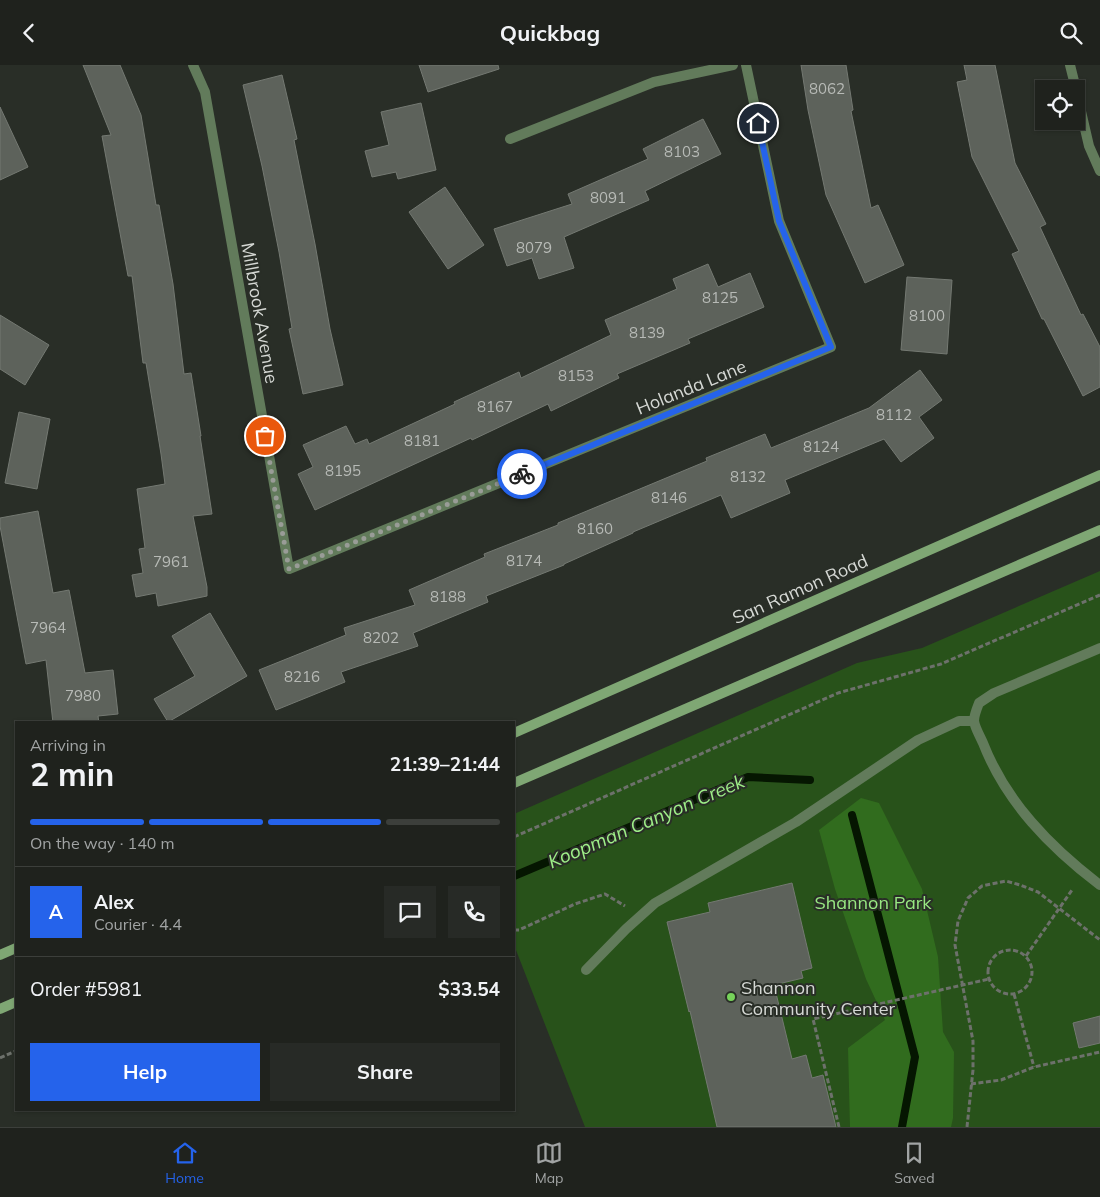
<!DOCTYPE html>
<meta charset="utf-8">
<style>
body{margin:0;font-family:Mulish,sans-serif;background:#272a26;color:#f1f3f6;height:100vh;display:flex;flex-direction:column;font-size:19px;white-space:nowrap}
*{box-sizing:border-box;margin:0}
p{font-size:16px;color:#a1a4a4}
.icon{flex:none;width:28px;height:28px;fill:none;stroke:currentColor;stroke-width:2;stroke-linecap:round;stroke-linejoin:round}
.map{position:relative;flex:1;overflow:hidden}
.details{position:absolute;left:15px;top:656px;width:500px;height:390px;display:flex;flex-direction:column;background:#1f221d;border-radius:0px;box-shadow:0 1px 4px #0004,0 0 0 1px #3c3f3b}
.details>*{flex:none}
.controls{position:absolute;left:1035px;top:15px;display:grid;gap:10px}
.controls a{display:grid;place-items:center;width:50px;height:50px;border-radius:0px;background:#1f221d;box-shadow:0 1px 4px #0004,0 0 0 1px #3c3f3b;font-size:25px}
.pin{position:absolute;display:grid;place-items:center;width:42px;height:42px;color:#fff;margin:-21px;border:2px solid #fff;border-radius:50%;box-shadow:0 1px 5px #0007}
.courier{position:absolute;display:grid;place-items:center;width:50px;height:50px;margin:-25px;border:4px solid #2563eb;border-radius:50%;background:#fff;color:#222;box-shadow:0 1px 6px #0007}
.overview em{font-style:normal;font-weight:700}
.overview div{display:flex;flex-direction:column-reverse}
.overview{display:flex;align-items:center;justify-content:space-between;height:85px;padding:0 15px}
h1{font-size:32px;font-weight:700;line-height:38px}
.bar{display:grid;grid-template-columns:repeat(4,1fr);gap:8px 5px;align-content:center;height:60px;padding:0 15px}
.bar i{height:6px;border-radius:4px;background:#3c3f3b}
.bar .on{background:#2563eb}
.bar p{grid-column:span 4}
.line{display:flex;align-items:center;gap:12px;padding:0 15px;border-top:1px solid #3c3f3b}
.line div{flex:1}
.round{display:grid;place-items:center;flex:none;width:52px;height:52px;border-radius:0px;background:#272a26}
.action{display:flex;gap:10px;margin-top:auto;padding:10px 15px}
.action a{flex:1;height:58px;border-radius:0px;background:#2563eb;color:#fff;font-size:20px;font-weight:700;line-height:58px;text-align:center}
.action a+a{background:#272a26;color:#f1f3f6}
header{display:flex;justify-content:space-between;align-items:center;height:65px;padding:0 15px;background:#1f221d;font-size:22px;font-weight:700}
.menu{display:flex;justify-content:space-around;align-items:center;height:70px;border-top:1px solid #3c3f3b;background:#1f221d;font-size:14px;color:#a1a4a4}
.menu a{display:grid;justify-items:center;gap:2px}
.menu .on{color:#2563eb}
.map>svg:first-child{display:block}
.green{fill:#28521a}
.forest{fill:#316c1e}
.lines{fill:none;stroke-linecap:round;stroke-linejoin:round}
.stream{stroke:#051601;stroke-width:8}
.building{fill:#5d625b;stroke:#747972}
.path{stroke:#6d716b;stroke-width:3;stroke-dasharray:5 2.5;stroke-linecap:butt}
.lane{stroke:#627b5b;stroke-width:10}
.street{stroke:#627b5b;stroke-width:10}
.secondary{stroke:#7fa774;stroke-width:10}
.done{stroke:#999c97;stroke-width:5;stroke-dasharray:0 9}
.route{stroke:#2563eb;stroke-width:6}
.poi-dot{fill:#76d25a;stroke:#292e27;stroke-width:2}
.labels{text-anchor:middle;dominant-baseline:central;stroke-width:4;stroke-linejoin:round;paint-order:stroke}
.number-label{font-size:15px;fill:#b7bab6}
.street-label{font-size:18px;fill:#d5d8d4;stroke:#292e27}
.park-label{font-size:18px;fill:#98e882;stroke:#292e27}
.poi-label{font-size:18px;fill:#d5d8d4;stroke:#292e27;text-anchor:start}
.water-label{font-size:19px;font-style:italic;fill:#9eee88;stroke:#292e27}
</style>
<header><svg class="icon" aria-label="back" viewBox="0 0 24 24"><path d="M15 5l-7 7 7 7"/></svg>Quickbag<svg class="icon" aria-label="search" viewBox="0 0 24 24"><circle cx="10" cy="10" r="6"/><path d="M15 15l6 6"/></svg></header>
<div class="map">
<svg width="1100" height="1062" viewBox="0 0 1100 1062">
<rect width="100%" height="100%" fill="#292e27"/>
<path class="green" d="M1100,506V1062H585L514,880V749L857,598L922,583Z"/>
<path class="forest" d="M861,733L879,738L922,824L938,892L943,967L954,987L953,1053L951,1062H850L848,983L885,955L866,914L835,824L819,765Z"/>
<g class="lines">
<path class="stream" d="M852,750L915,992L902,1062
M514,811L748,712L810,715"/>
</g>
<path class="building" d="M83,0H120L141,50L156,140H159L173,219L184,309L191,308L201,371H200L212,449L193,451L207,522V531L158,541L156,528L136,532L132,510L143,508L139,484L145,483L137,424L165,419L161,389L146,298H143L132,211H128L102,71L111,70Z
M419,0H498L499,4L428,27Z
M801,0H846L853,45L851,46L871,143L878,140L904,200L865,218L826,130L808,45Z
M964,0H995L1015,98L1046,159L1040,162L1081,250L1083,249L1100,282V322L1083,331L1044,254H1042L1012,189L1019,186L972,92L957,17L967,15Z
M282,10L297,74L294,75L315,179L330,264L343,320L303,329L289,264L292,263L279,187L262,101L243,20Z
M421,38L436,105L398,114L396,107L372,112L365,86L389,80L381,47Z
M0,42L28,102L0,115Z
M703,54L721,89L645,126L649,135L564,172L574,203L539,214L532,193L507,201L494,164L572,139L568,129L648,94L643,84Z
M445,122L484,180L448,204L409,147Z
M708,199L718,222L750,208L764,242L688,274L690,278L617,309L619,313L551,346L548,339L472,375L471,373L315,445L298,409L313,402L303,380L346,361L355,379L367,374L369,379L455,339L454,337L519,307L521,313L611,270L605,255L677,224L673,214Z
M907,212L952,215L947,289L901,285Z
M0,250L49,280L25,320L0,304Z
M920,305L942,335L919,352L934,373L901,397L884,374L785,415L790,428L731,453L721,430L633,467V468L564,499V500L486,531L488,537L413,568L418,581L341,607L345,617L276,645L259,605L346,570L344,563L415,540L409,525L485,492L484,489L558,460V458L707,396L706,393L765,369L771,383L869,343Z
M19,347L50,354L37,424L5,418Z
M38,446L53,528L69,525L85,608L113,605L118,649L98,651L99,658H53L46,595L26,599L0,461V453Z
M210,548L247,611L168,657L154,634L195,611L172,571Z
M792,818L812,903L801,906L803,913L774,920L792,994L806,990L812,1013L823,1010L836,1062H717L690,946L689,947L667,857L710,847L708,838Z
M1100,951V978L1079,983L1073,958Z"/>
<g class="lines">
<path class="path" d="M514,772L838,628L941,599L1100,530
M514,865H519L575,839L605,829L625,841
M988 907a22 22 0 1 1 44 0a22 22 0 1 1-44 0Z
M1026,891L1072,825
M1014,929L1034,1002
M0,993L16,986
M971,1019L1001,1015L1034,1002L1100,987
M839,1062L813,954L989,914
M967,1062L973,1005V976L955,880L958,856L968,833L982,821L1006,816L1020,820L1038,827L1100,875"/>
<path class="lane" d="M1100,583L994,628L979,638C977,643 974,651 974,656C975,663 980,671 983,678C1006,737 1050,782 1100,820
M586,905L626,864L655,838L796,757L918,675L959,656H974"/>
<path class="street" d="M193,0L205,27L289,504L831,282L779,156L746,0
M1070,0L1076,24
M1076,25L1089,81L1100,106
M510,74L654,17L733,0"/>
<path class="secondary" d="M514,668L1100,410
M514,718L1100,465
M0,890L16,883
M0,944L16,937"/>
</g>
<g class="lines">
<path class="done" d="M265,371L289,504L522,409"/>
<path class="route" d="M522,409L831,282L779,156L758,58"/>
</g>
<circle class="poi-dot" cx="731" cy="932" r="5"/>
<g class="labels">
<g class="number-label">
<text x="827" y="23">8062</text>
<text x="682" y="86">8103</text>
<text x="608" y="132">8091</text>
<text x="534" y="182">8079</text>
<text x="720" y="232">8125</text>
<text x="927" y="250">8100</text>
<text x="647" y="267">8139</text>
<text x="576" y="310">8153</text>
<text x="495" y="341">8167</text>
<text x="894" y="349">8112</text>
<text x="422" y="375">8181</text>
<text x="821" y="381">8124</text>
<text x="343" y="405">8195</text>
<text x="748" y="411">8132</text>
<text x="669" y="432">8146</text>
<text x="595" y="463">8160</text>
<text x="524" y="495">8174</text>
<text x="171" y="496">7961</text>
<text x="448" y="531">8188</text>
<text x="48" y="562">7964</text>
<text x="381" y="572">8202</text>
<text x="302" y="611">8216</text>
<text x="83" y="630">7980</text>
</g>
<g class="street-label">
<text transform="translate(260 248) rotate(80)">Millbrook Avenue</text>
<text transform="translate(691 322) rotate(-22)">Holanda Lane</text>
<text transform="translate(800 524) rotate(-24)">San Ramon Road</text>
</g>
<g class="park-label">
<text x="873" y="837">Shannon Park</text>
</g>
<g class="poi-label">
<text x="741" y="922">Shannon<tspan x="741" dy="21">Community Center</tspan></text>
</g>
<g class="water-label">
<text transform="translate(646 756) rotate(-23)">Koopman Canyon Creek</text>
</g>
</g>
</svg>
<div class="controls">
<a><svg class="icon" aria-label="locate" viewBox="0 0 24 24"><circle cx="12" cy="12" r="6"/><path d="M12 2v4M12 18v4M2 12h4M18 12h4"/></svg></a>
</div>
<div class="pin" style="left:265px;top:371px;background:#ea580c"><svg class="icon" aria-label="bag" viewBox="0 0 24 24"><path d="M5 8h14l-1 12H6zM9 8a3 3 0 0 1 6 0"/></svg></div>
<div class="pin" style="left:758px;top:58px;background:#1f2937"><svg class="icon" aria-label="home" viewBox="0 0 24 24"><path d="M3 11l9-7 9 7M6 9v11h12V9"/></svg></div>
<div class="courier" style="left:522px;top:409px"><svg class="icon" aria-label="bike" viewBox="0 0 24 24"><circle cx="6" cy="16" r="4"/><circle cx="18" cy="16" r="4"/><path d="M6 16l4-8h5l3 8M10 8l3 8H6M13 5h3"/></svg></div>
<section class="details">
<div class="overview"><div><h1>2 min</h1><p>Arriving in</p></div><em>21:39–21:44</em></div>
<div class="bar"><i class="on"></i><i class="on"></i><i class="on"></i><i></i><p>On the way · 140 m</p></div>
<div class="line" style="height:90px"><b class="round" style="background:#2563eb;color:#fff">A</b><div><b>Alex</b><p>Courier · 4.4</p></div><a class="round"><svg class="icon" aria-label="chat" viewBox="0 0 24 24"><path d="M4 5h16v11H9l-5 4z"/></svg></a><a class="round"><svg class="icon" aria-label="phone" viewBox="0 0 24 24"><path d="M5 4h4l2 5-3 2q2 4 5 5l2-3 5 2v4C11 20 4 13 5 4z"/></svg></a></div>
<div class="line" style="height:65px"><div>Order #5981</div><b>$33.54</b></div>
<div class="action"><a>Help</a><a>Share</a></div>
</section>
</div>
<nav class="menu">
<a class="on"><svg class="icon" aria-label="home" viewBox="0 0 24 24"><path d="M3 11l9-7 9 7M6 9v11h12V9"/></svg>Home</a>
<a><svg class="icon" aria-label="map" viewBox="0 0 24 24"><path d="M3 6l6-2 6 2 6-2v14l-6 2-6-2-6 2zM9 4v14M15 6v14"/></svg>Map</a>
<a><svg class="icon" aria-label="saved" viewBox="0 0 24 24"><path d="M7 4h10v16l-5-4-5 4z"/></svg>Saved</a>
</nav>
